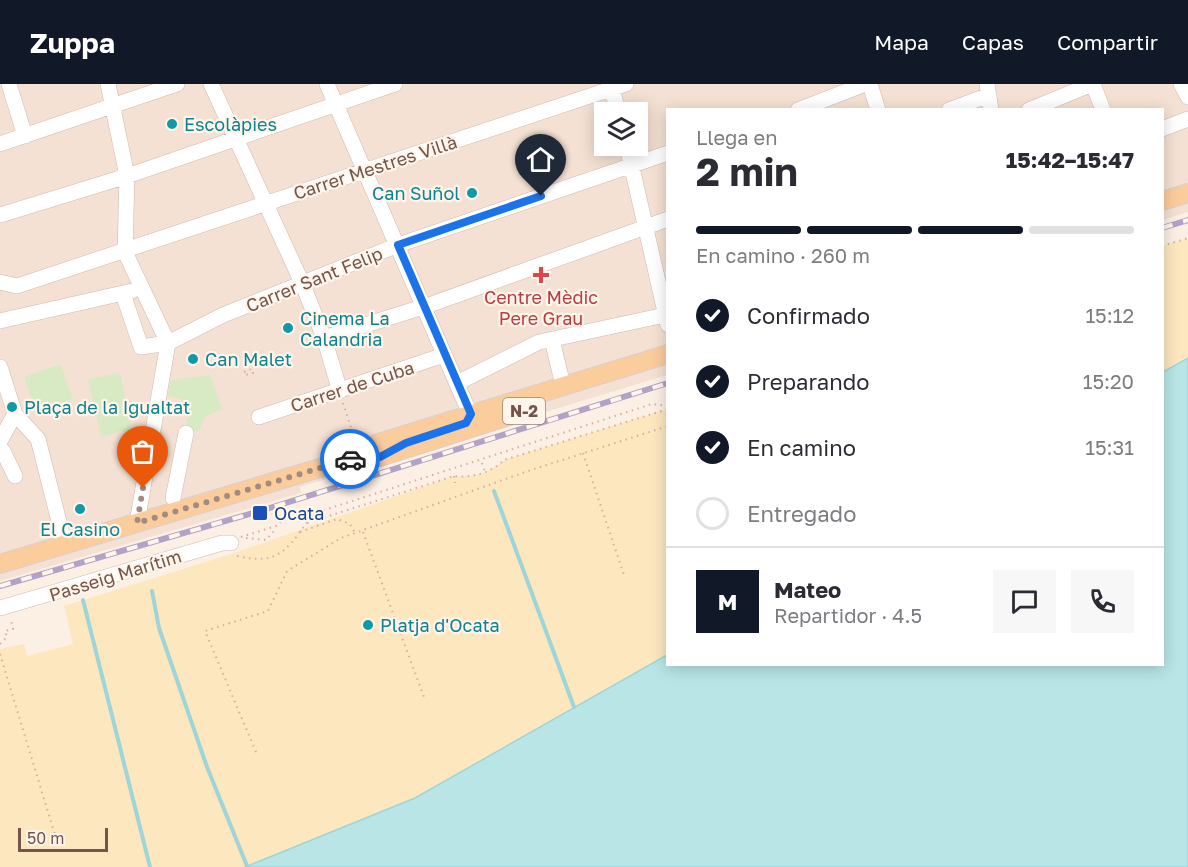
<!DOCTYPE html>
<html lang="es">
<meta charset="utf-8">
<style>
body{margin:0;font-family:"Golos Text",sans-serif;background:#f7f7f7;color:#2b2b33;height:100vh;display:flex;flex-direction:column;font-size:22px;white-space:nowrap}
*{box-sizing:border-box;margin:0}
p{font-size:20px;color:#7c7c81}
.icon{flex:none;width:33px;height:33px;fill:none;stroke:currentColor;stroke-width:2;stroke-linecap:round;stroke-linejoin:round}
.map{position:relative;flex:1;overflow:hidden}
.panel{position:absolute;left:666px;top:24px;width:498px;height:558px;display:flex;flex-direction:column;background:#fff;border-radius:0px;box-shadow:0 3px 15px #0003}
.panel>*{flex:none}
.tools{position:absolute;left:594px;top:18px;display:grid;gap:12px}
.tools a{display:grid;place-items:center;width:54px;height:54px;border-radius:0px;background:#fff;box-shadow:0 3px 15px #0003;font-size:30px}
.scale{position:absolute;left:18px;bottom:15px;width:90px;box-sizing:border-box;padding-left:6px;border:3px solid #75544a;border-top:0;font-size:16px;line-height:21px;white-space:nowrap;color:#75544a;-webkit-text-stroke:4px #fff5eb;paint-order:stroke}
.pin{position:absolute;display:grid;place-items:center;width:51px;height:51px;color:#fff;margin:-62px -26px;border-radius:50% 50% 50% 0;rotate:-45deg;box-shadow:0 0 6px #0007}
.pin .icon{rotate:45deg}
.courier{position:absolute;display:grid;place-items:center;width:60px;height:60px;margin:-30px;border:4px solid #1a73e8;border-radius:50%;background:#fff;color:#222;box-shadow:0 2px 8px #0007}
.summary em{font-style:normal;font-weight:700}
.summary div{display:flex;flex-direction:column-reverse}
.summary{display:flex;align-items:center;justify-content:space-between;height:102px;padding:0 30px}
h1{font-size:39px;font-weight:700;line-height:45px}
.bar{display:grid;grid-template-columns:repeat(4,1fr);gap:9px 6px;align-content:center;height:72px;padding:0 30px}
.bar i{height:8px;border-radius:4px;background:#e1e1e2}
.bar .selected{background:#111827}
.bar p{grid-column:span 4}
.line{display:flex;align-items:center;gap:15px;padding:0 30px;border-top:2px solid #e1e1e2}
.line div{flex:1}
.round{display:grid;place-items:center;flex:none;width:63px;height:63px;border-radius:0px;background:#f7f7f7}
ol{padding:0 30px;list-style:none}
li{display:flex;align-items:center;gap:18px;height:66px}
li p{margin-inline-start:auto}
li .icon{padding:6px;border-radius:50%;background:#111827;color:#fff;stroke-width:4}
li:last-child{color:#7c7c81}
li i{width:33px;height:33px;border:3px solid #e1e1e2;border-radius:50%}
header{display:flex;align-items:center;gap:36px;box-sizing:border-box;height:84px;padding:0 30px;background:#111827;color:#fff}
header strong{font-size:28px}
nav{display:flex;gap:33px;margin-inline-start:auto;font-size:21px}
.map>svg:first-child{display:block}
.residential{fill:#f4e1d3;fill-rule:evenodd}
.green{fill:#d7eac3}
.sand{fill:#fce7bf}
.water{fill:#b9e5e6;stroke:#9fd5d8;stroke-width:1.5}
.lines{fill:none;stroke-linecap:round;stroke-linejoin:round}
.stream{stroke:#9fd5d8;stroke-width:4}
.minor-casing{stroke:#d0b9ae;stroke-width:16}
.major-casing{stroke:#d8cfcc;stroke-width:20}
.path{stroke:#d7ae9f;stroke-width:2;stroke-dasharray:1.5 4.5;stroke-linecap:butt}
.minor{stroke:#fff;stroke-width:15}
.major{stroke:#fbcd9d;stroke-width:18}
.rail-casing{stroke:#b2a3c6;stroke-width:6}
.rail{stroke:#fff5eb;stroke-width:4;stroke-dasharray:11;stroke-linecap:butt}
.done{stroke:#a48b80;stroke-width:6;stroke-dasharray:0 10.8}
.route{stroke:#1a73e8;stroke-width:8}
.culture-dot{fill:#0f9aa8;stroke:#fff5eb;stroke-width:2}
.health-dot{fill:#e0444e;stroke:#fff5eb;stroke-width:2}
.transit-dot{fill:#1a4fb4;stroke:#fff5eb;stroke-width:2}
.labels{text-anchor:middle;dominant-baseline:central;stroke-width:4.5;stroke-linejoin:round;paint-order:stroke}
.shield{fill:#fff5eb;stroke:#9e847a;stroke-width:1.5}
.shield-label{font-size:16px;font-weight:bold;fill:#75544a}
.culture-label{font-size:18px;fill:#0d838f;stroke:#fff5eb;text-anchor:start}
.street-label{font-size:18px;fill:#75544a;stroke:#fff5eb}
.health-label{font-size:18px;fill:#be3a42;stroke:#fff5eb}
.transit-label{font-size:18px;fill:#164399;stroke:#fff5eb;text-anchor:start}
</style>
<header>
<strong>Zuppa</strong>
<nav><a>Mapa</a><a>Capas</a><a>Compartir</a></nav>
</header>
<div class="map">
<svg width="1188" height="783" viewBox="0 0 1188 783">
<rect width="100%" height="100%" fill="#fcf0e5"/>
<path class="residential" d="M0,0H1188V128L1163,136L1162,26H668L667,291L300,403L301,409L0,497ZM604,28H638V62H604Z"/>
<path class="green" d="M60,280L73,315L36,328L24,293Z
M120,289L131,345L101,353L88,295Z
M210,291L222,325L206,332L201,339L202,345L183,350L190,326L180,324L182,315L168,312L171,296Z"/>
<path class="sand" d="M1188,154V274L1163,288L1162,162Z
M667,325V571L415,714L245,783H0V565L24,560L27,572L73,560L64,522L231,470L454,392C472,394 490,389 504,376Z"/>
<path class="water" d="M1188,274V783H245L415,714L667,571L668,580H1162L1163,288Z"/>
<g class="lines">
<path class="stream" d="M494,407L574,623
M152,507L159,544L207,683L247,782
M83,516L150,783"/>
<defs>
<path id="minor" d="M9,0L25,52
M108,0L127,92L125,168L168,259L137,439
M211,0L303,201L324,254L340,307
M327,0L470,330
M870,0L878,26
M987,0L991,26
M1093,0L1103,26
M1181,0L1188,13
M612,5L618,28
M798,26L865,0
M949,26L989,11
M1029,26L1092,0
M1162,45L1188,35
M0,60L177,0
M627,62L668,241
M0,131L127,92L395,0
M0,198L17,202L626,0
M123,210L141,263L168,259L223,231L398,161L668,69
M0,237L132,207
M324,254L429,221L668,135
M552,256L561,293
M0,283L15,330L38,355L65,461
M457,299L539,258L665,231
M259,333L444,271
M0,357L15,330
M3,367L15,392
M173,414L186,349
M0,524L222,459H231"/>
<path id="major" d="M1162,117L1188,109
M354,374L380,373L509,332
M0,480L353,374L375,360L668,270"/>
</defs>
<use href="#minor" class="minor-casing"/>
<use href="#major" class="major-casing"/>
<path class="path" d="M1162,162L1188,154
M244,288L252,285L253,289L245,291
M343,319L355,356
M583,369L624,491
M482,379L485,388
M454,392L455,399
M307,439L454,392C472,394 491,389 504,376L668,325
M300,448L337,435L350,440L355,449
M363,448L424,613
M241,453L279,441L281,437L308,428L314,436
M246,454L266,456L276,445
M237,472C265,478 279,476 297,452C302,445 307,440 309,431L652,320L668,322
M0,560L7,553L5,547L13,545L11,536H9
M0,570L55,751
M256,668L205,547L268,527L287,487L341,454L525,388L668,342"/>
<use href="#minor" class="minor"/>
<use href="#major" class="major"/>
<defs>
<path id="rail" d="M1162,144L1188,136
M0,502L260,427L668,299"/>
</defs>
<use href="#rail" class="rail-casing"/>
<use href="#rail" class="rail"/>
</g>
<g class="lines">
<path class="done" d="M143,404L137,439L350,375"/>
<path class="route" d="M350,375L380,373L406,359L466,339L471,330L398,161L541,112"/>
</g>
<g class="culture-dot">
<circle cx="172" cy="40" r="6"/>
<circle cx="472" cy="109" r="6"/>
<circle cx="288" cy="244" r="6"/>
<circle cx="193" cy="275" r="6"/>
<circle cx="12" cy="323" r="6"/>
<circle cx="80" cy="425" r="6"/>
<circle cx="368" cy="541" r="6"/>
</g>
<path class="health-dot" d="M538 182h6v6h6v6h-6v6h-6v-6h-6v-6h6z"/>
<rect class="transit-dot" x="252" y="421" width="16" height="16" rx="3"/>
<g class="labels">
<rect class="shield" x="503" y="314" width="42" height="26" rx="4.5"/>
<g class="shield-label">
<text x="524" y="327">N-2</text>
</g>
<g class="culture-label">
<text x="184" y="40">Escolàpies</text>
<text x="460" y="109" text-anchor="end">Can Suñol</text>
<text x="300" y="234">Cinema La<tspan x="300" dy="21">Calandria</tspan></text>
<text x="205" y="275">Can Malet</text>
<text x="24" y="323">Plaça de la Igualtat</text>
<text x="80" y="445" text-anchor="middle">El Casino</text>
<text x="380" y="541">Platja d'Ocata</text>
</g>
<g class="street-label">
<text transform="translate(375 83) rotate(-18)">Carrer Mestres Villà</text>
<text transform="translate(314 195) rotate(-22)">Carrer Sant Felip</text>
<text transform="translate(352 302) rotate(-18)">Carrer de Cuba</text>
<text transform="translate(115 491) rotate(-17)">Passeig Marítim</text>
</g>
<g class="health-label">
<text x="541" y="213">Centre Mèdic<tspan x="541" dy="21">Pere Grau</tspan></text>
</g>
<g class="transit-label">
<text x="274" y="429">Ocata</text>
</g>
</g>
</svg>
<div class="tools">
<a><svg class="icon" aria-label="layers" viewBox="0 0 24 24"><path d="M12 4l9 5-9 5-9-5zM3 14l9 5 9-5"/></svg></a>
</div>
<div class="scale">50 m</div>
<div class="pin" style="left:143px;top:404px;background:#ea580c"><svg class="icon" aria-label="bag" viewBox="0 0 24 24"><path d="M5 8h14l-1 12H6zM9 8a3 3 0 0 1 6 0"/></svg></div>
<div class="pin" style="left:541px;top:112px;background:#1f2937"><svg class="icon" aria-label="home" viewBox="0 0 24 24"><path d="M3 11l9-7 9 7M6 9v11h12V9"/></svg></div>
<div class="courier" style="left:350px;top:375px"><svg class="icon" aria-label="car" viewBox="0 0 24 24"><path d="M5 17H2v-5l4-1 3-4h7l3 4 3 1v5h-3M9 17h6M6 11h13"/><circle cx="7" cy="17" r="2"/><circle cx="17" cy="17" r="2"/></svg></div>
<section class="panel">
<div class="summary"><div><h1>2 min</h1><p>Llega en</p></div><em>15:42–15:47</em></div>
<div class="bar"><i class="selected"></i><i class="selected"></i><i class="selected"></i><i></i><p>En camino · 260 m</p></div>
<ol>
<li><svg class="icon" aria-label="check" viewBox="0 0 24 24"><path d="M5 12l5 5 9-10"/></svg>Confirmado<p>15:12</p></li>
<li><svg class="icon" aria-label="check" viewBox="0 0 24 24"><path d="M5 12l5 5 9-10"/></svg>Preparando<p>15:20</p></li>
<li><svg class="icon" aria-label="check" viewBox="0 0 24 24"><path d="M5 12l5 5 9-10"/></svg>En camino<p>15:31</p></li>
<li><i></i>Entregado</li>
</ol>
<div class="line" style="height:108px"><b class="round" style="background:#111827;color:#fff">M</b><div><b>Mateo</b><p>Repartidor · 4.5</p></div><a class="round"><svg class="icon" aria-label="chat" viewBox="0 0 24 24"><path d="M4 5h16v11H9l-5 4z"/></svg></a><a class="round"><svg class="icon" aria-label="phone" viewBox="0 0 24 24"><path d="M5 4h4l2 5-3 2q2 4 5 5l2-3 5 2v4C11 20 4 13 5 4z"/></svg></a></div>
</section>
</div>
